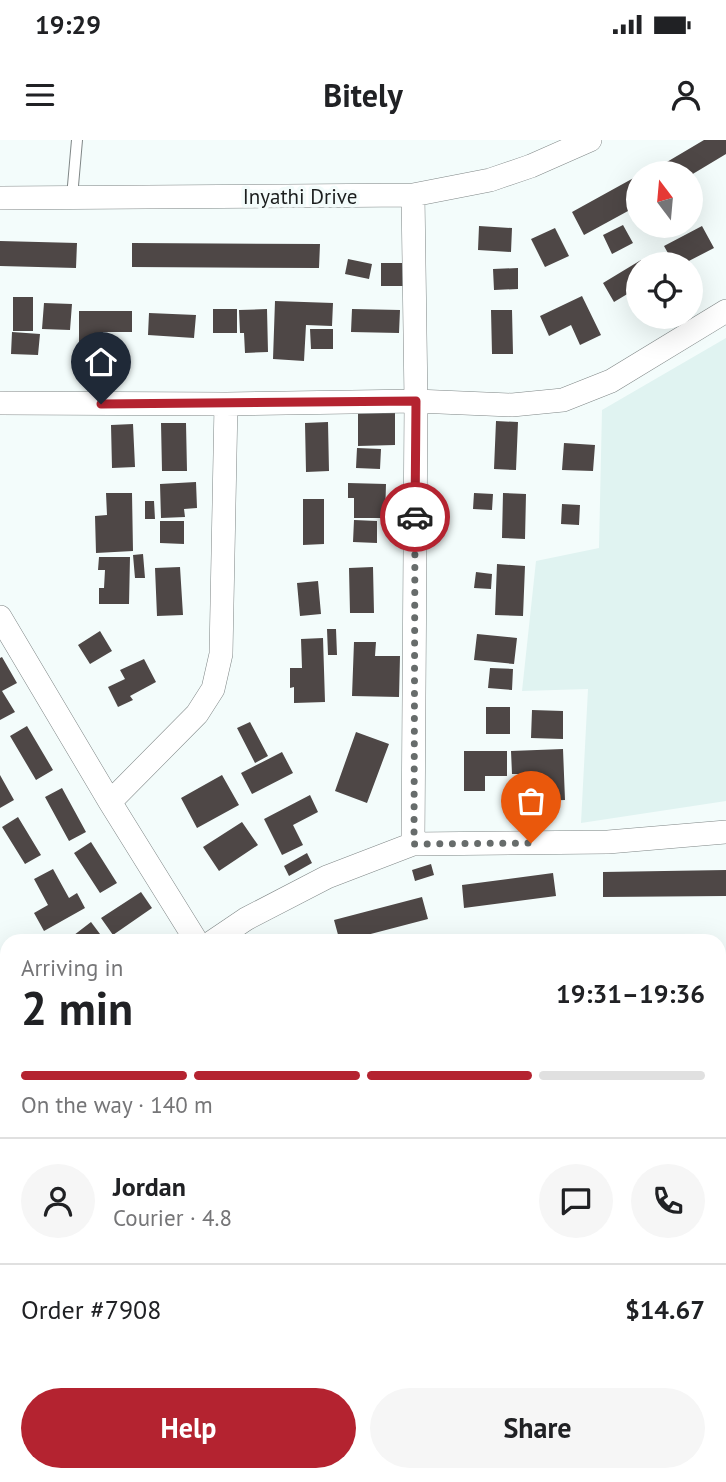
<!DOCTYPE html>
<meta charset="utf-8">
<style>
body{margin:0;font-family:"PT Sans",sans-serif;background:#f6f6f6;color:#202124;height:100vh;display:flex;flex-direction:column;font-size:26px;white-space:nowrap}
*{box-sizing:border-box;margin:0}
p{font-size:23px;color:#757577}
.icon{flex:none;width:38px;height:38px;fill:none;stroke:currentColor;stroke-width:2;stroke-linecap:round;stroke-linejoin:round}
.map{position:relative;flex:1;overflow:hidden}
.sheet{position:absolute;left:0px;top:794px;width:726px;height:548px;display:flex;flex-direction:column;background:#fff;border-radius:21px 21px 0 0;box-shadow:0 7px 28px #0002}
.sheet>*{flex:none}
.needle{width:46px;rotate:344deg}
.buttons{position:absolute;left:626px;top:21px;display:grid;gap:14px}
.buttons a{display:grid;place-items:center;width:77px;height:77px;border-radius:50%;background:#fff;box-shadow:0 7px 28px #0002;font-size:35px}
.pin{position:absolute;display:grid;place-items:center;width:60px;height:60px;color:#fff;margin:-72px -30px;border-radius:50% 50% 50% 0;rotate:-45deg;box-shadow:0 0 7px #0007}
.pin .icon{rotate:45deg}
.courier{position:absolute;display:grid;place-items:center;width:70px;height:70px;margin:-35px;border:5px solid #b42330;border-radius:50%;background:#fff;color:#222;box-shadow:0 2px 9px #0007}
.overview em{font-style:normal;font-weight:700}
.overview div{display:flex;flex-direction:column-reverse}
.overview{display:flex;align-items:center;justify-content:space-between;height:119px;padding:0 21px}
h1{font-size:46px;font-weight:700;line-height:52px}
.bar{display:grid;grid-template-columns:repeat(4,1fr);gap:10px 7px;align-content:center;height:84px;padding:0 21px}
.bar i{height:9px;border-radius:5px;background:#e0e0e0}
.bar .selected{background:#b42330}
.bar p{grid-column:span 4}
.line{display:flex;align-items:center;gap:18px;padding:0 21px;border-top:2px solid #e0e0e0}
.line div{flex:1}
.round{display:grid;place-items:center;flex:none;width:74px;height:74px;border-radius:37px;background:#f6f6f6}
.action{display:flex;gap:14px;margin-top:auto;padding:14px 21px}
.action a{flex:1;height:80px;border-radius:42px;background:#b42330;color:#fff;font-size:28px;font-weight:700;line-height:80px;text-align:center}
.action a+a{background:#f6f6f6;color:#202124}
.status{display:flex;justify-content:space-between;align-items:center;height:49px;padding:0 35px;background:#fff;direction:ltr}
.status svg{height:19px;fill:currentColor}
header{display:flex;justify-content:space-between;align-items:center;height:91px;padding:0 21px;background:#fff;font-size:32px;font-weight:700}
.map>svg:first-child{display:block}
.built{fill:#e0f3f1}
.building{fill:#4e4746}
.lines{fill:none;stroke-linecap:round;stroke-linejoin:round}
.service-casing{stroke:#7f8686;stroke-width:12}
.minor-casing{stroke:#7f8686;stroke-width:24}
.service{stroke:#fff;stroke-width:10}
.minor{stroke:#fff;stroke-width:23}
.done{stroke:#676c6b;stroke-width:7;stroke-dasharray:0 12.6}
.route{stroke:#b42330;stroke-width:9}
.labels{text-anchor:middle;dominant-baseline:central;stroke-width:7;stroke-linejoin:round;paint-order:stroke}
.street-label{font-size:21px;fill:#1b1e1e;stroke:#f3fcfb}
</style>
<div class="status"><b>19:29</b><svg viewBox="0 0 49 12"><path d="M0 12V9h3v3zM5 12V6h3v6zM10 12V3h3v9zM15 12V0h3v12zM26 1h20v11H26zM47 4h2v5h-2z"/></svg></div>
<header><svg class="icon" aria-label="menu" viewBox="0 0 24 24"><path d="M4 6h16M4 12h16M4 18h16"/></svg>Bitely<svg class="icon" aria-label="person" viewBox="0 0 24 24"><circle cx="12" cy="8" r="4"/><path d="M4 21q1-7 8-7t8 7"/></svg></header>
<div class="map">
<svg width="726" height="1342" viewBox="0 0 726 1342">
<rect width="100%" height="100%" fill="#f3fcfb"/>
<path class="built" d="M726,198V661L581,683L588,549L522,551L536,421L599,408L602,270Z"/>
<path class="building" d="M704,0H726V14L691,35V33H658L655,29Z
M639,35V65L584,95L572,72Z
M623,85L633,103L612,114L603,95Z
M479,86L512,88L511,112L478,110Z
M702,86L714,108L683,124H674L664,106Z
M555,88L569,116L545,127L531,99Z
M0,101L77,103L76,128L0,126Z
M132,103L320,104L319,128L132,127Z
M348,119L372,124L369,139L345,134Z
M641,120L643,124H639V147L614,162L603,143Z
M381,123H404L403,146H381Z
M518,128V149L494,150L493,129Z
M582,156L601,195L580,205L571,185L549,196L540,176Z
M13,157H33V191H13Z
M275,161L333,163L332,186L306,185L304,221L273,219Z
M44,163L72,164L70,190L42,189Z
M213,169H237V193H213Z
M267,169L268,212L245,213L244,193H240L239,170Z
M352,169L400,170L399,193L351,192Z
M491,170H512L513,214H492Z
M79,171H132V192H103V213H79Z
M149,173L196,175L194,198L148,195Z
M310,189H333V209H311Z
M12,192L40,194L38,215L11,214Z
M358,270H395V305L358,306Z
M496,281L518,282L516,330L494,329Z
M328,282L329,331L306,332L305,283Z
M161,283H186L187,331H162Z
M133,284L135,327L112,328L111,285Z
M564,303L595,305L593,331L562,330Z
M357,308L381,309L380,329L356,328Z
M196,342L197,368L184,369L185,377L161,378L160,344Z
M348,343L386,344L385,378H354V358H348Z
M106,353H132L133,411L96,413L95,376L107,375Z
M474,353L493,354L492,370L473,369Z
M503,353L526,354L525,399L502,398Z
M303,359H324V404L303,405Z
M145,361H154L155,379H145Z
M562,364L580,365L579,385L561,384Z
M354,380L377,381V403L353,402Z
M160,381H184V404L160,403Z
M143,414L145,438H135L133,415Z
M99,417H130L129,464H99V448H104L105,430H98Z
M497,424L525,426L523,476L495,475Z
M180,427L183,475L157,476L155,428Z
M373,427L374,473H350L349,428Z
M476,432L492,434L491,449L474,448Z
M318,441L321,474L300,476L297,443Z
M327,489H336L337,515H328Z
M100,491L112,511L90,524L78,505Z
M477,494L517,498L514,524L474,520Z
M323,498L325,562L294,563V547L290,548V528H302L301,499Z
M354,502H376L375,516H400L399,557L352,556Z
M2,517L17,543L2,551L15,572L0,580V518Z
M144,519L156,542L130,556L133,560L118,567L108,547L125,539L120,530Z
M490,528L513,529L512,550L488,548Z
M486,567H510V594H486Z
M532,570L563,571V599L531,598Z
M250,582L268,616L255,623L237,588Z
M27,586L53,630L36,640L10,596Z
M356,592L389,604L367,663L335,651Z
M563,609L565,660L534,661L533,634H512L511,611Z
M464,611H507V636H485V651H464Z
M282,612L293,633L252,654L241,633Z
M0,635L14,660L0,668Z
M222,635L239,665L197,688L181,658Z
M527,644L528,669L512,670L511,645Z
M62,648L86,692L69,701L45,657Z
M310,655L318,672L293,685L303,705L282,715L264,679Z
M18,677L41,715L25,724L2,687Z
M242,682L258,705L219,731L203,707Z
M91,702L117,743L100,753L74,713Z
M307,713L312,723L289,736L284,726Z
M431,724L434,735L415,741L412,730Z
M53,729L69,758L77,753L85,768L44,791L34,773L48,765L34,739Z
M726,730V756L603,757V732Z
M553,733L556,756L464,768L462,745Z
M141,752L152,768L113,795L101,778Z
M422,757L428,779L340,802L334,780Z
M91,782L106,802H65Z
M7,981V1012L0,1017V985Z
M719,993H726V1036H719Z
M719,1061H726V1093H719Z
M726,1294V1326L719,1329V1298Z
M0,1313L7,1325V1335H15L3,1342H0Z
M218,1335H245L249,1342H222Z
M426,1335H441L445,1342H416Z"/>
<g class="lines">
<defs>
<path id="service" d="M72,57L77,0"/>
<path id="minor" d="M413,55L416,261L413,704
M0,58L413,55L490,40L531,26L590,0
M0,263L226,264L416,261L512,265L563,260L611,241L726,171
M0,477L110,662L197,802
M110,662L197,574L213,549L221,514L226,264
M212,802L246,779L327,737L413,704L608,702L726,692
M0,860L7,871
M0,939L7,934
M719,967H726
M719,1154H726
M0,1251L7,1247
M65,1335L69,1342
M303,1335L307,1342"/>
</defs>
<use href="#service" class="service-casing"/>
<use href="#minor" class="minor-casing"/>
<use href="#service" class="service"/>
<use href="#minor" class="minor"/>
</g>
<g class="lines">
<path class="done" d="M415,377L414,704L531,703"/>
<path class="route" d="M101,264L416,261L415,377"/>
</g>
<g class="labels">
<g class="street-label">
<text x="300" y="56">Inyathi Drive</text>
</g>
</g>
</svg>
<div class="buttons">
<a><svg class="needle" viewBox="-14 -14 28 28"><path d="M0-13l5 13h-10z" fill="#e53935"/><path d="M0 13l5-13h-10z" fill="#757577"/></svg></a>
<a><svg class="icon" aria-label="locate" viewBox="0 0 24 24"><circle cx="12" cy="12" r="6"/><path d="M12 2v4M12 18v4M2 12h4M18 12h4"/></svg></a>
</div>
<div class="pin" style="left:531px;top:703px;background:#ea580c"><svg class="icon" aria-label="bag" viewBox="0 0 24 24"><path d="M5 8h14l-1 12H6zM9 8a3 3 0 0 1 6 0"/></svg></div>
<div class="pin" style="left:101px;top:264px;background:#1f2937"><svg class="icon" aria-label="home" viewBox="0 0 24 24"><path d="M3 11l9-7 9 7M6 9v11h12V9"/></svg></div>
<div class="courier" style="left:415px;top:377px"><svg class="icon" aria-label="car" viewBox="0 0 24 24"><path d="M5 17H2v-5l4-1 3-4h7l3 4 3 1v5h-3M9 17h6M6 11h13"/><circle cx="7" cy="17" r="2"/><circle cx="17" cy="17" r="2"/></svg></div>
<section class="sheet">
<div class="overview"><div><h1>2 min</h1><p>Arriving in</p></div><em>19:31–19:36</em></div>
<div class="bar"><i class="selected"></i><i class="selected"></i><i class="selected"></i><i></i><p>On the way · 140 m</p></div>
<div class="line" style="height:126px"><a class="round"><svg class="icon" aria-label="person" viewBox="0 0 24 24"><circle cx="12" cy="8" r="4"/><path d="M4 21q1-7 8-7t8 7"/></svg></a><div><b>Jordan</b><p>Courier · 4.8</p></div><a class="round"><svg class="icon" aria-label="chat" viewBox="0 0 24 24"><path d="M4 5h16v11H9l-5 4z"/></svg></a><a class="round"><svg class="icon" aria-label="phone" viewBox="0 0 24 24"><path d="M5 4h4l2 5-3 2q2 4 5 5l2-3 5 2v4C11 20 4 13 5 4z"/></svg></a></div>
<div class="line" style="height:91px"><div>Order #7908</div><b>$14.67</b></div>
<div class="action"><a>Help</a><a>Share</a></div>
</section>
</div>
